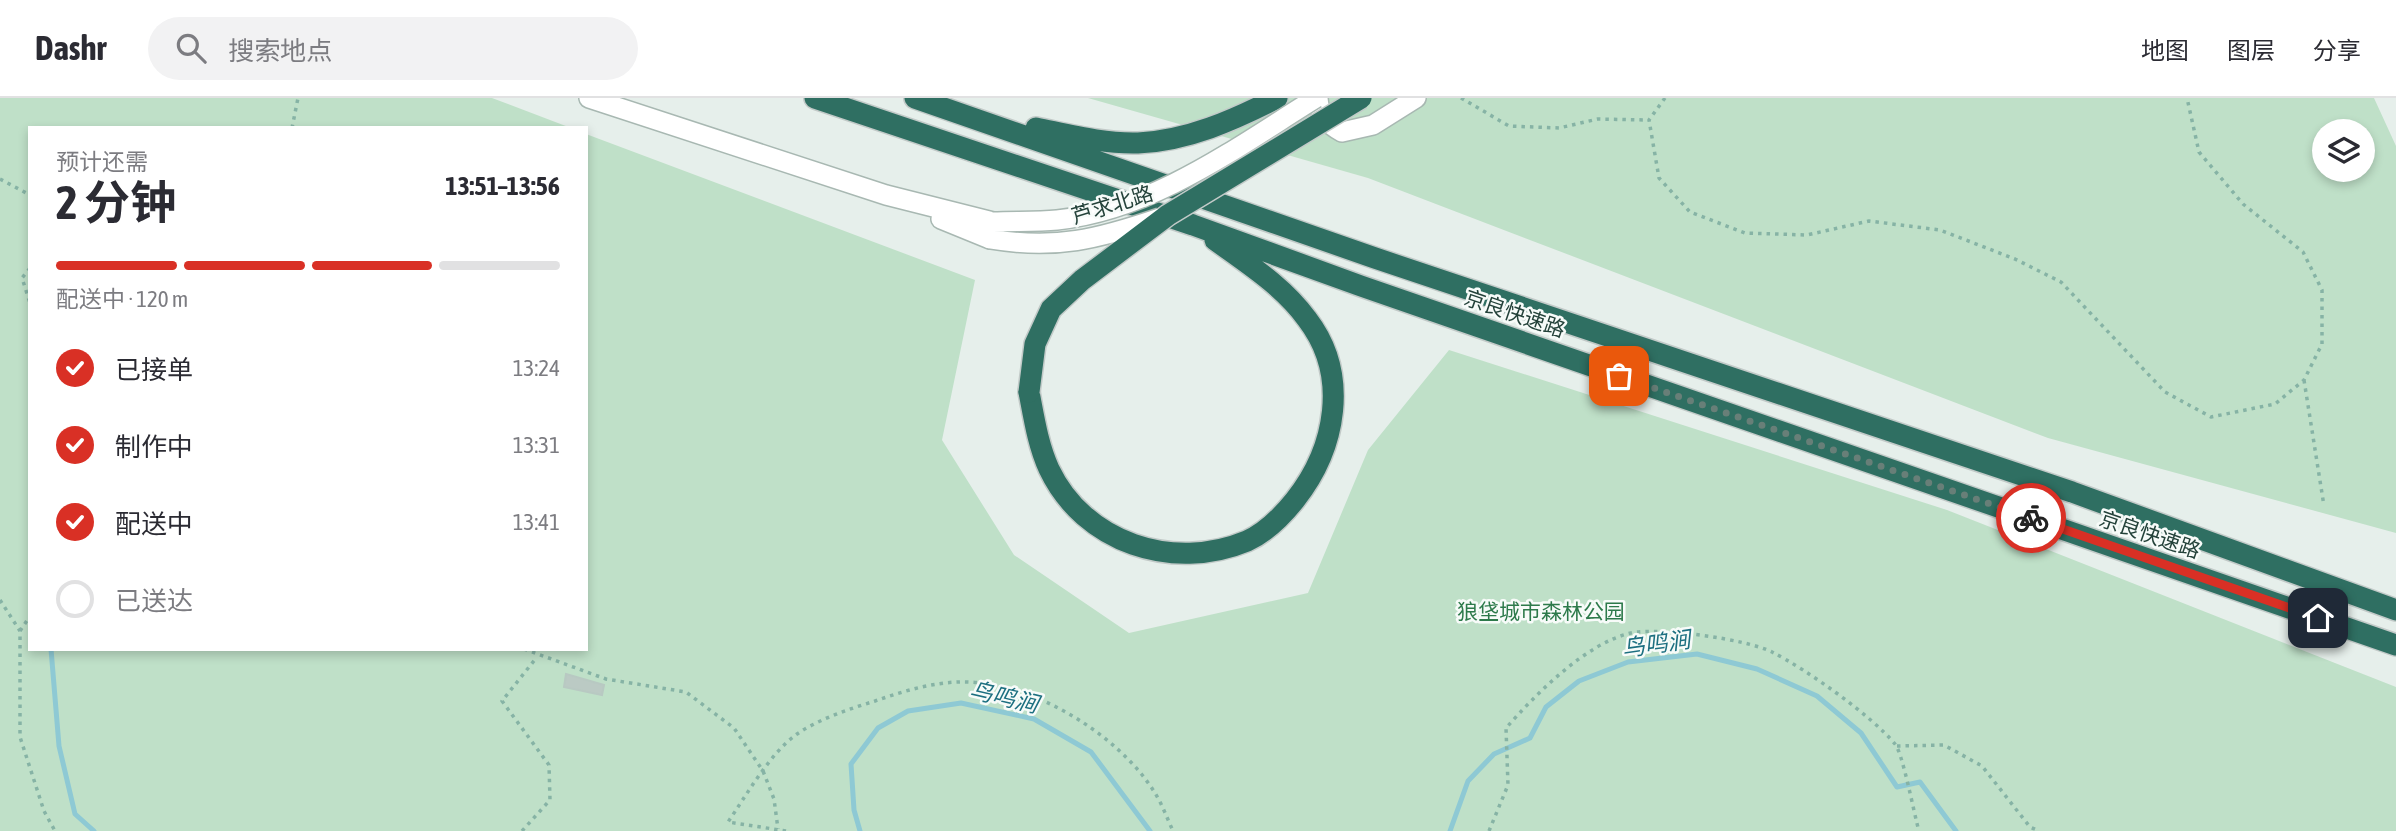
<!DOCTYPE html>
<html lang="zh">
<meta charset="utf-8">
<style>
body{margin:0;font-family:"Asap Condensed","Noto Sans SC",sans-serif;background:#f2f2f3;color:#2b2b33;height:100vh;display:flex;flex-direction:column;font-size:26px;white-space:nowrap}
*{box-sizing:border-box;margin:0}
p{font-size:23px;color:#7c7c81}
.icon{flex:none;width:38px;height:38px;fill:none;stroke:currentColor;stroke-width:2;stroke-linecap:round;stroke-linejoin:round}
.map{position:relative;flex:1;overflow:hidden}
.panel{position:absolute;left:28px;top:28px;width:560px;height:525px;display:flex;flex-direction:column;background:#fff;border-radius:0px;box-shadow:0 4px 10px #0003}
.panel>*{flex:none}
.tools{position:absolute;left:2312px;top:21px;display:grid;gap:14px}
.tools a{display:grid;place-items:center;width:63px;height:63px;border-radius:50%;background:#fff;box-shadow:0 4px 10px #0003;font-size:35px}
.pin{position:absolute;display:grid;place-items:center;width:60px;height:60px;color:#fff;margin:-30px;border-radius:14px;box-shadow:0 4px 10px #0006}
.courier{position:absolute;display:grid;place-items:center;width:70px;height:70px;margin:-35px;border:5px solid #d93025;border-radius:50%;background:#fff;color:#222;box-shadow:0 2px 9px #0007}
.headline em{font-style:normal;font-weight:700}
.headline div{display:flex;flex-direction:column-reverse}
.headline{display:flex;align-items:center;justify-content:space-between;height:119px;padding:0 28px}
h1{font-size:46px;font-weight:700;line-height:52px}
.bar{display:grid;grid-template-columns:repeat(4,1fr);gap:10px 7px;align-content:center;height:84px;padding:0 28px}
.bar i{height:9px;border-radius:5px;background:#e1e1e2}
.bar .on{background:#d93025}
.bar p{grid-column:span 4}
ol{padding:0 28px;list-style:none}
li{display:flex;align-items:center;gap:21px;height:77px}
li p{margin-inline-start:auto}
li .icon{padding:7px;border-radius:50%;background:#d93025;color:#fff;stroke-width:4}
li:last-child{color:#7c7c81}
li i{width:38px;height:38px;border:4px solid #e1e1e2;border-radius:50%}
header{display:flex;align-items:center;gap:42px;box-sizing:border-box;height:98px;padding:0 35px;background:#fff;border-bottom:2px solid #e1e1e2}
header strong{font-size:33px}
nav{display:flex;gap:38px;margin-inline-start:auto;font-size:24px}
.search{width:490px;height:63px;background:#f2f2f3;display:flex;align-items:center;gap:18px;box-sizing:border-box;padding:0 24px;border-radius:38px;color:#7c7c81;font-size:26px}
.map>svg:first-child{display:block}
.green{fill:#bfe0c8;fill-rule:evenodd}
.lines{fill:none;stroke-linecap:round;stroke-linejoin:round}
.stream{stroke:#8ec9d4;stroke-width:5}
.building{fill:#bbcac4;stroke:#b8c9c2;stroke-width:2}
.street-casing{stroke:#a8b8b2;stroke-width:22}
.highway-casing{stroke:#c2cac8;stroke-width:24}
.path{stroke:#86b3a5;stroke-width:3.5;stroke-dasharray:3.5 5;stroke-linecap:butt}
.street{stroke:#fff;stroke-width:19}
.highway{stroke:#2f6f62;stroke-width:21}
.street-bridge-casing{stroke:#a8b8b2;stroke-width:22;stroke-linecap:butt}
.highway-bridge-casing{stroke:#c2cac8;stroke-width:24;stroke-linecap:butt}
.street-bridge{stroke:#fff;stroke-width:19}
.highway-bridge{stroke:#2f6f62;stroke-width:21}
.done{stroke:#687f78;stroke-width:7;stroke-dasharray:0 12.6}
.route{stroke:#d93025;stroke-width:9}
.labels{text-anchor:middle;dominant-baseline:central;stroke-width:5;stroke-linejoin:round;paint-order:stroke}
.street-label{font-size:21px;fill:#24423a;stroke:#f7fbf9}
.park-label{font-size:21px;fill:#2d7a4b;stroke:#f7fbf9}
.water-label{font-size:23px;font-style:italic;fill:#1c6f80;stroke:#f7fbf9}
</style>
<header>
<strong>Dashr</strong>
<div class="search"><svg class="icon" aria-label="search" viewBox="0 0 24 24"><circle cx="10" cy="10" r="6"/><path d="M15 15l6 6"/></svg>搜索地点</div>
<nav><a>地图</a><a>图层</a><a>分享</a></nav>
</header>
<div class="map">
<svg width="2396" height="733" viewBox="0 0 2396 733">
<rect width="100%" height="100%" fill="#e6efeb"/>
<path class="green" d="M0,0H492L571,30H30V551H586V36L975,182L942,342L1014,457L1129,535L1308,495L1368,352L1449,252L1947,412L2396,589V733H0Z
M1088,0H2374L2396,48V435L2048,340L1368,80ZM2324,33H2362V72H2324Z"/>
<g class="lines">
<path class="stream" d="M51,551L59,648L75,716L94,733
M860,733L854,712L851,666L878,630L908,613L961,605L1034,621L1091,654L1150,733
M1450,733L1468,683L1494,656L1530,640L1546,609L1579,583L1628,564L1697,556L1757,571L1817,598L1861,635L1897,689L1920,684L1956,733"/>
</g>
<path class="building" d="M566,576L604,587L602,597L564,589Z"/>
<g class="lines">
<defs>
<path id="street" d="M589,0L886,97L993,124
M1318,0C1319,17 1327,26 1342,34L1373,27L1416,0
M941,121L990,141"/>
<path id="highway" d="M815,0L1193,127L1361,188L2396,547
M915,0L1375,160L2072,394L2396,512
M1036,30C1070,37 1104,46 1138,45C1187,43 1234,22 1277,0
M1029,294C1034,320 1038,347 1049,371C1084,445 1173,474 1247,443C1265,435 1283,417 1295,402C1336,350 1350,277 1307,221C1283,188 1248,166 1215,142"/>
</defs>
<use href="#street" class="street-casing"/>
<use href="#highway" class="highway-casing"/>
<path class="path" d="M1461,0L1509,28L1559,30L1598,21L1649,22
M1665,0L1649,22L1659,80L1690,114L1745,135L1807,137L1869,123L1940,132L2015,161L2061,184L2165,294L2211,319L2275,306L2304,282L2322,246V192L2303,154L2243,106L2199,54L2187,0
M292,30L298,0
M0,81L30,97
M30,170L22,180L30,205
M2304,282L2324,408
M0,502L20,533V639L44,713L55,733
M20,533L30,518
M524,551L606,581L686,594L734,630L763,673L774,701L778,731
M1897,648L1944,647L1982,668L2030,729L2039,733
M522,733L550,702L549,667L502,603L537,559
M786,733L728,724C746,698 770,655 797,636C819,621 849,611 875,603C901,594 929,585 958,584C1028,581 1118,635 1155,695C1162,706 1167,720 1173,733
M1489,733L1508,687L1506,630C1536,596 1586,545 1631,535C1660,529 1746,541 1772,554C1806,571 1872,618 1895,646C1903,656 1914,716 1919,733"/>
<use href="#street" class="street"/>
<use href="#highway" class="highway"/>
<defs>
<path id="street-bridge" d="M993,124C1014,123 1036,124 1057,122C1153,112 1237,49 1316,0
M990,141C1056,152 1098,141 1160,120"/>
<path id="highway-bridge" d="M1029,294L1035,246L1051,211L1082,182L1168,117L1361,0"/>
</defs>
<use href="#street-bridge" class="street-bridge-casing"/>
<use href="#highway-bridge" class="highway-bridge-casing"/>
<use href="#street-bridge" class="street-bridge"/>
<use href="#highway-bridge" class="highway-bridge"/>
</g>
<g class="lines">
<path class="done" d="M1619,278L2031,420"/>
<path class="route" d="M2031,420L2318,520"/>
</g>
<g class="labels">
<g class="street-label">
<text transform="translate(1112 106) rotate(-17)">芦求北路</text>
<text transform="translate(1515 215) rotate(19)">京良快速路</text>
<text transform="translate(2150 436) rotate(19)">京良快速路</text>
</g>
<g class="park-label">
<text x="1541" y="513">狼垡城市森林公园</text>
</g>
<g class="water-label">
<text transform="translate(1656 546) rotate(-8)">鸟鸣涧</text>
<text transform="translate(1004 599) rotate(13)">鸟鸣涧</text>
</g>
</g>
</svg>
<div class="tools">
<a><svg class="icon" aria-label="layers" viewBox="0 0 24 24"><path d="M12 4l9 5-9 5-9-5zM3 14l9 5 9-5"/></svg></a>
</div>
<div class="pin" style="left:1619px;top:278px;background:#ea580c"><svg class="icon" aria-label="bag" viewBox="0 0 24 24"><path d="M5 8h14l-1 12H6zM9 8a3 3 0 0 1 6 0"/></svg></div>
<div class="pin" style="left:2318px;top:520px;background:#1f2937"><svg class="icon" aria-label="home" viewBox="0 0 24 24"><path d="M3 11l9-7 9 7M6 9v11h12V9"/></svg></div>
<div class="courier" style="left:2031px;top:420px"><svg class="icon" aria-label="bike" viewBox="0 0 24 24"><circle cx="6" cy="16" r="4"/><circle cx="18" cy="16" r="4"/><path d="M6 16l4-8h5l3 8M10 8l3 8H6M13 5h3"/></svg></div>
<section class="panel">
<div class="headline"><div><h1>2 分钟</h1><p>预计还需</p></div><em>13:51–13:56</em></div>
<div class="bar"><i class="on"></i><i class="on"></i><i class="on"></i><i></i><p>配送中 · 120 m</p></div>
<ol>
<li><svg class="icon" aria-label="check" viewBox="0 0 24 24"><path d="M5 12l5 5 9-10"/></svg>已接单<p>13:24</p></li>
<li><svg class="icon" aria-label="check" viewBox="0 0 24 24"><path d="M5 12l5 5 9-10"/></svg>制作中<p>13:31</p></li>
<li><svg class="icon" aria-label="check" viewBox="0 0 24 24"><path d="M5 12l5 5 9-10"/></svg>配送中<p>13:41</p></li>
<li><i></i>已送达</li>
</ol>
</section>
</div>
